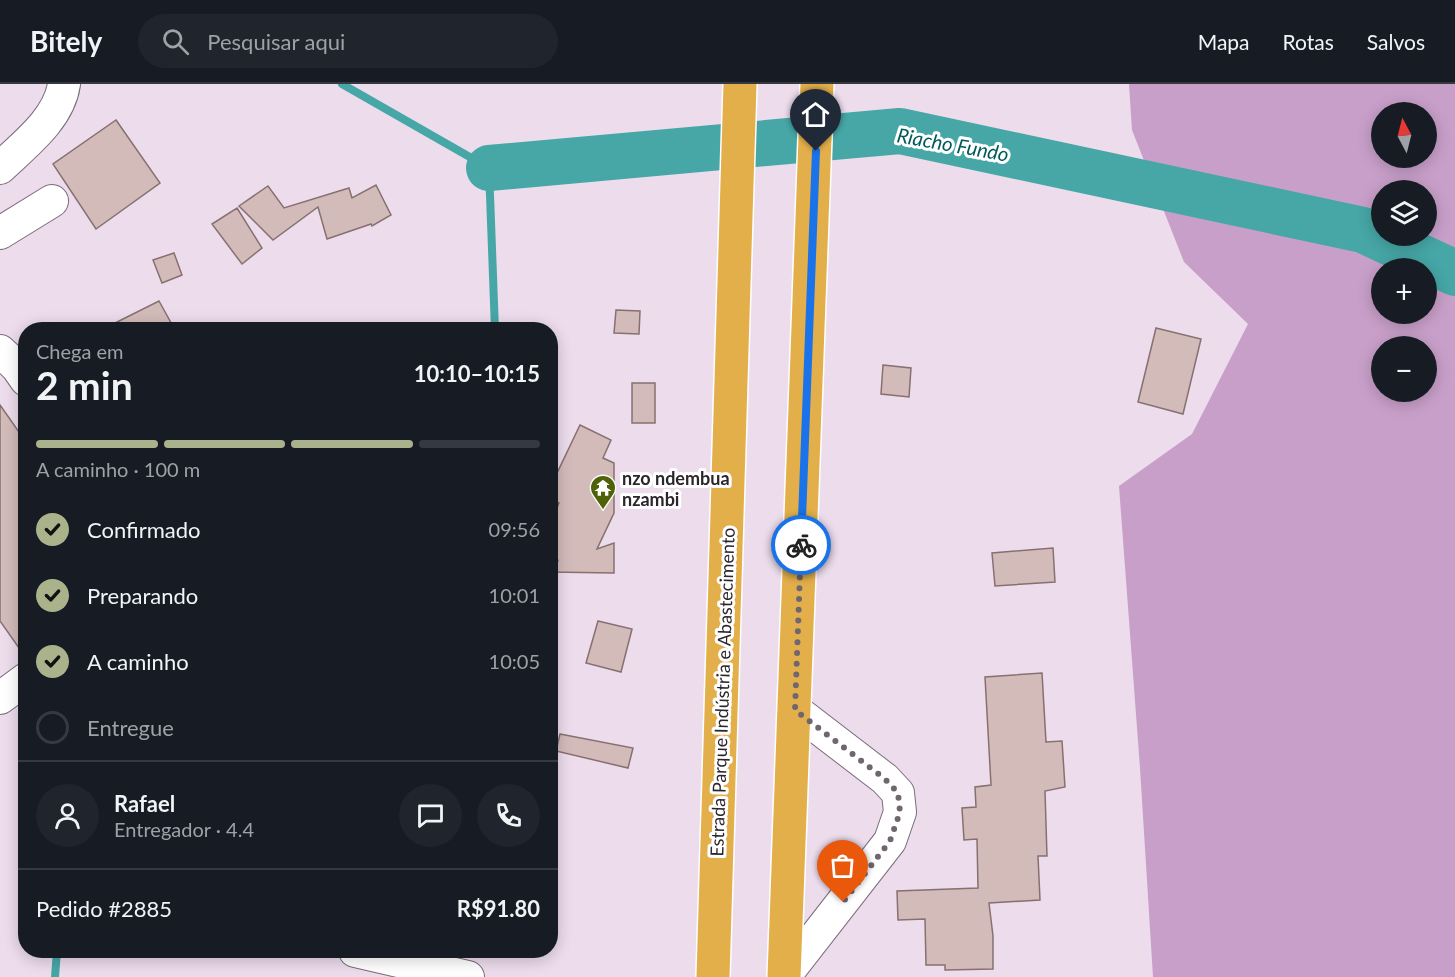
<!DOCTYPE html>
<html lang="pt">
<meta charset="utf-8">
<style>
body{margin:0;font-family:Lato,sans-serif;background:#20242c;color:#f1f3f6;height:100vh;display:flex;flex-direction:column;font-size:22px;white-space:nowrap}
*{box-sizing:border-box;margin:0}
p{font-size:20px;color:#9ea1a6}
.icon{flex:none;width:33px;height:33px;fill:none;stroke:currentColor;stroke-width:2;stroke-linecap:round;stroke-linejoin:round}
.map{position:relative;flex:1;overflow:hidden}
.drawer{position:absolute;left:18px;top:238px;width:540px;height:636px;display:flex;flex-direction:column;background:#171b24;border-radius:24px;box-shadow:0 3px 15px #0003}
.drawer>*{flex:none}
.needle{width:39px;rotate:353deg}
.buttons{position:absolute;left:1371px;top:18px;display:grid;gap:12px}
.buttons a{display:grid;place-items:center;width:66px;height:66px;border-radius:50%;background:#171b24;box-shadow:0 3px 15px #0003;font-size:30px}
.pin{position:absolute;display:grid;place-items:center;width:51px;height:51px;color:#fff;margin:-62px -26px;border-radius:50% 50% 50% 0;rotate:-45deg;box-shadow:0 0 6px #0007}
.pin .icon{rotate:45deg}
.courier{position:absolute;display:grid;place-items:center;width:60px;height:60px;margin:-30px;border:4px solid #1a73e8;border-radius:50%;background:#fff;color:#222;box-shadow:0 2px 8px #0007}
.head em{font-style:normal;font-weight:700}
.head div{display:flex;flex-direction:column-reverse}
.head{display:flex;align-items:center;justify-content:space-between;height:102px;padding:0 18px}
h1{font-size:39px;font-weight:700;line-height:45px}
.bar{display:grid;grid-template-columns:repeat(4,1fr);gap:9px 6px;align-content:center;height:72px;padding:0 18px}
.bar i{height:8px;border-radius:4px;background:#363941}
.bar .active{background:#a9b28b}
.bar p{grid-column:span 4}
.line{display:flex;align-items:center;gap:15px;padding:0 18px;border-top:2px solid #363941}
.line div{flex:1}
.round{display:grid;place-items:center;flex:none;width:63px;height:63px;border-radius:32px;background:#20242c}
ol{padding:0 18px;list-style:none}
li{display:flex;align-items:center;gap:18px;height:66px}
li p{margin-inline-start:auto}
li .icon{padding:6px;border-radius:50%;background:#a9b28b;color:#111;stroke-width:4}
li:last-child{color:#9ea1a6}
li i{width:33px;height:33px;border:3px solid #363941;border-radius:50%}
header{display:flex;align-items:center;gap:36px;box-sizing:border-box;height:84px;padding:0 30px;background:#171b24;border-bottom:2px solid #363941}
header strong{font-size:28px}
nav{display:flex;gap:33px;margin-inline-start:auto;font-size:21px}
.search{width:420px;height:54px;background:#20242c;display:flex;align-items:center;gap:15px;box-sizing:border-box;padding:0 21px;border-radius:33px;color:#9ea1a6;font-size:22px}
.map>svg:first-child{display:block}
.green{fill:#c89fc9;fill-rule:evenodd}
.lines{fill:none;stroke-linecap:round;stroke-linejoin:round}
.stream{stroke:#46a7a6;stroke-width:8}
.river{stroke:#46a7a6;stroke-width:46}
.building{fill:#d3bbba;stroke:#867070;stroke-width:1.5}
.minor-casing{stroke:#7a6c7b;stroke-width:34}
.highway-casing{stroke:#fff;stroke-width:36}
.minor{stroke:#fff;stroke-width:32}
.highway{stroke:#e3af4a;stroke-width:33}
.done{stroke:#6f666f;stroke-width:6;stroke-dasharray:0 10.8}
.route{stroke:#1a73e8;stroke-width:8}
.labels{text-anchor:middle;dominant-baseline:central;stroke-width:6;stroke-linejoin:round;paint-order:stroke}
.poi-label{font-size:18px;font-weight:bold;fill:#2b262c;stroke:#fff;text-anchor:start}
.street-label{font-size:18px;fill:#2b262c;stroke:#fff}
.water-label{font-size:20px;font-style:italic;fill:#025b5b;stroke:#fff}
</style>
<header>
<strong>Bitely</strong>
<div class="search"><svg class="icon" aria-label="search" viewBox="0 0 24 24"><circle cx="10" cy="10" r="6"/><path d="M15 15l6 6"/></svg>Pesquisar aqui</div>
<nav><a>Mapa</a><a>Rotas</a><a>Salvos</a></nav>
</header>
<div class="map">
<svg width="1455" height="893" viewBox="0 0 1455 893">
<rect width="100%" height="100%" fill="#ecdcec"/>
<path class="green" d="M1129,0H1455V893H1153L1140,684L1119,402L1192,350L1248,240L1184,178L1132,46ZM1382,28H1426V74H1382ZM1382,106H1426V152H1382ZM1382,184H1426V230H1382ZM1382,262H1426V308H1382Z"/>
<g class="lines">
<path class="stream" d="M342,0L489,84L495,246
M55,893L57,867"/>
<path class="river" d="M489,84L900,47L1363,146L1455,189"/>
</g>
<path class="building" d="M116,36L160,99L96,145L53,80Z
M376,101L391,131L372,142L371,140L327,155L318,123L273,156L239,122L268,102L284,124L349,104L352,114Z
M237,124L262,164L242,180L212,140Z
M174,169L182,191L162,199L153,176Z
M159,217L175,246H101Z
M616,226L640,227L639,250L614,249Z
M1156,244L1201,255L1183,330L1138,318Z
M883,281L911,284L909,313L881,310Z
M632,299H655V339H632Z
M0,321L26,358V574L0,537Z
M580,341L611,356L603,374L614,379V429L597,465L614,459V489L550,488V479L558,477L557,474H553L555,429L559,419L550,415V387L557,389Z
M1053,464L1055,498L995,502L992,469Z
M598,537L632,545L621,588L586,579Z
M1042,589L1046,658L1062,657L1065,703L1045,707L1047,772H1038L1040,816L989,819L993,852V885L945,886V881H926L925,835L898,836L897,807L978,804L977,755L964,756L962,724L976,723L975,703L991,701L985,593Z
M560,650L633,664L628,684L556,667Z"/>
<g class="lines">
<defs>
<path id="minor" d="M0,84C24,61 59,35 64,0
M0,149L52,117
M0,267L17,283L26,296
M0,614L26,595
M355,867L468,893
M784,893L890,757L900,728L898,709L885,695L795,626"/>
<path id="highway" d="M713,893L740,0
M784,893L817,0"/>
</defs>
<use href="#minor" class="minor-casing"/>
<use href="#highway" class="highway-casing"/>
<use href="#minor" class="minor"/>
<use href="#highway" class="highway"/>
</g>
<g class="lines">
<path class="done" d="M801,461L795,626L885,695L898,709L900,728L890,757L843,818"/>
<path class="route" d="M801,461L816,67"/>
</g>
<defs>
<symbol id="temple-pin" viewBox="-11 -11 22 30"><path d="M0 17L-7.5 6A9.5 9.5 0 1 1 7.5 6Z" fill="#506209" stroke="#fff"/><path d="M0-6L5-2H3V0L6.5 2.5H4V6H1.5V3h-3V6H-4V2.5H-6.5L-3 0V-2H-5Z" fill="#fff"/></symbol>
</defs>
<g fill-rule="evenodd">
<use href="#temple-pin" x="588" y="389" width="30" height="40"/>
</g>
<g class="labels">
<g class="poi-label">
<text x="622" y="394">nzo ndembua<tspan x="622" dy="21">nzambi</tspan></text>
</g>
<g class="street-label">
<text transform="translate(722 608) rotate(-88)">Estrada Parque Indústria e Abastecimento</text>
</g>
<g class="water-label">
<text transform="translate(953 60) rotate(10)">Riacho Fundo</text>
</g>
</g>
</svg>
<div class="buttons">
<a><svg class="needle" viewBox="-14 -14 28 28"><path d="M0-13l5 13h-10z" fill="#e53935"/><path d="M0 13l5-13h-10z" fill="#9ea1a6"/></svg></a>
<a><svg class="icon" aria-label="layers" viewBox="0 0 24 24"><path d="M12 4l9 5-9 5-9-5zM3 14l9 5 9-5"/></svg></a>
<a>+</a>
<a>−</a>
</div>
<div class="pin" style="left:843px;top:818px;background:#ea580c"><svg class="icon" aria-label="bag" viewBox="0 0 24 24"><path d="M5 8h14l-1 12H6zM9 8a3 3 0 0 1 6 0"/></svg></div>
<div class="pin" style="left:816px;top:67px;background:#1f2937"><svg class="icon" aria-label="home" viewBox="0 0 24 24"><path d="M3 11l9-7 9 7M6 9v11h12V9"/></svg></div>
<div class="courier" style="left:801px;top:461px"><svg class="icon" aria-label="bike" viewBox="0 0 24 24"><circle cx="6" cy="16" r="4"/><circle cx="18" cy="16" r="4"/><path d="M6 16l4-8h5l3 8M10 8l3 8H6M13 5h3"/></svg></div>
<section class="drawer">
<div class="head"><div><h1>2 min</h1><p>Chega em</p></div><em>10:10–10:15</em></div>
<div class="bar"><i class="active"></i><i class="active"></i><i class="active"></i><i></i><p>A caminho · 100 m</p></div>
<ol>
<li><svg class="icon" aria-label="check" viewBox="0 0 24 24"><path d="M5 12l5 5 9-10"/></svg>Confirmado<p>09:56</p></li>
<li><svg class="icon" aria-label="check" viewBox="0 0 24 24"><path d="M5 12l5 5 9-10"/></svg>Preparando<p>10:01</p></li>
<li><svg class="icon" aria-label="check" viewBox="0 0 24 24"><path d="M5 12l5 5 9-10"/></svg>A caminho<p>10:05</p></li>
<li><i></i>Entregue</li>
</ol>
<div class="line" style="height:108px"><a class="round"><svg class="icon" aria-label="person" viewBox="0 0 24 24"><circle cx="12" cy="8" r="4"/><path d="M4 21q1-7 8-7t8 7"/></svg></a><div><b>Rafael</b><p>Entregador · 4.4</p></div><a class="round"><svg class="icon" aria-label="chat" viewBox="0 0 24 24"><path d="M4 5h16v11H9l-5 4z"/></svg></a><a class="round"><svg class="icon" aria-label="phone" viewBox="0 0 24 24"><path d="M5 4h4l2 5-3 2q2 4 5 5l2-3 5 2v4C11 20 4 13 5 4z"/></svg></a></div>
<div class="line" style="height:78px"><div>Pedido #2885</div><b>R$91.80</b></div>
</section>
</div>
